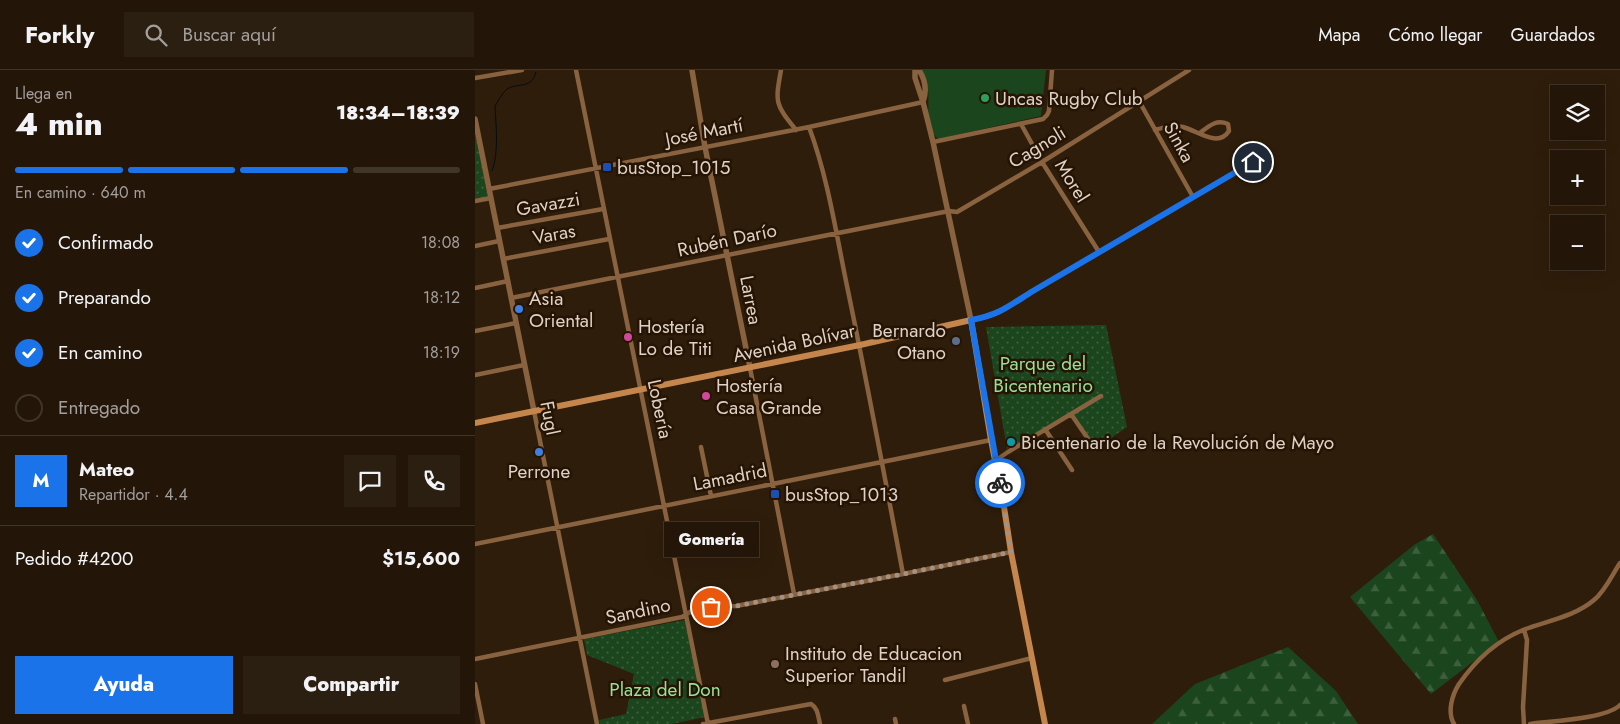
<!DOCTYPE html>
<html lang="es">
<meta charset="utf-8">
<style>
body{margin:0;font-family:Jost,sans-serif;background:#2b1f12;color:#f1f3f6;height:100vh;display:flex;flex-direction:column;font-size:19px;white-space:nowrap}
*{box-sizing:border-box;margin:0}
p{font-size:16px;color:#a39f9c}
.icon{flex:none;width:28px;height:28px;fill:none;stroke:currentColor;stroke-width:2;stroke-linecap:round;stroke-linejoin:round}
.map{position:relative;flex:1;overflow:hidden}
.panel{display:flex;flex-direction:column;background:#231608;width:475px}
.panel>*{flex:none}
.tools{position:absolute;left:1075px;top:15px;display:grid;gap:10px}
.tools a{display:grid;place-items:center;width:55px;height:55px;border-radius:0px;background:#231608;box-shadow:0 5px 20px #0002,0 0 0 1px #403529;font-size:25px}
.pin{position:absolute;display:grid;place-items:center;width:42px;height:42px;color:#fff;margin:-21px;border:2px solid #fff;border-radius:50%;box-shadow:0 1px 5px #0007}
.courier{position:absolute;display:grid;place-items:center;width:50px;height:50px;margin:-25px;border:4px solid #1a73e8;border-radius:50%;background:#fff;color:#222;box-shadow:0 1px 6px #0007}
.bubble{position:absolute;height:35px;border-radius:0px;background:#231608;box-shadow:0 5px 20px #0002,0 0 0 1px #403529;font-size:16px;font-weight:800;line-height:35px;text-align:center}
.head em{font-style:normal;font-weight:800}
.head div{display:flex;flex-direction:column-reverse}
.head{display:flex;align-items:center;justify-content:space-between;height:85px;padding:0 15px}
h1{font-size:32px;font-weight:800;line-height:38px}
.bar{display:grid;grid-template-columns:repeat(4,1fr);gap:8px 5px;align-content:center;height:60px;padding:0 15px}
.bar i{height:6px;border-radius:4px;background:#403529}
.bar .selected{background:#1a73e8}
.bar p{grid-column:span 4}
.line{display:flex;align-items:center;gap:12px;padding:0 15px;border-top:1px solid #403529}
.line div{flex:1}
.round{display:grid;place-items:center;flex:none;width:52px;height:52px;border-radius:0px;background:#2b1f12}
ol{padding:0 15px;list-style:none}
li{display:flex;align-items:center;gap:15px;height:55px}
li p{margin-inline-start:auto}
li .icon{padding:5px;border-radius:50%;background:#1a73e8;color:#fff;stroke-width:4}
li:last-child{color:#a39f9c}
li i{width:28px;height:28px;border:2px solid #403529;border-radius:50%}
.button{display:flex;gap:10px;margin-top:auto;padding:10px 15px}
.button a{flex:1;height:58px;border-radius:0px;background:#1a73e8;color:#fff;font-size:20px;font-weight:800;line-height:58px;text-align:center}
.button a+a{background:#2b1f12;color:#f1f3f6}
header{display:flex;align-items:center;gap:30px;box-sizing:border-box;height:70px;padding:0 25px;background:#231608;border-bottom:1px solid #403529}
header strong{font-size:24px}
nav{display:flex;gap:28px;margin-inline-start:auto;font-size:18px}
.search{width:350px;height:45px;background:#2b1f12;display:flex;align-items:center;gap:12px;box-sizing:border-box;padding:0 18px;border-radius:0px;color:#a39f9c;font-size:19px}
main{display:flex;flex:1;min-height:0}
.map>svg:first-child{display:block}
.grass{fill:#1b451d}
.forest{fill:url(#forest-firs)}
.park{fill:url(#park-dots)}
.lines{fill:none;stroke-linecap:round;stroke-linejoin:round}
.stream{stroke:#030d12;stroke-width:1}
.minor{stroke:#896240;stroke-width:4.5}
.tertiary{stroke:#896240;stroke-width:5.5}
.secondary{stroke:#c5864d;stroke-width:6}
.done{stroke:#a19285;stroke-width:5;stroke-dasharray:0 9}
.route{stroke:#1a73e8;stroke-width:6}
.leisure-dot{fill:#2e9e5b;stroke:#251403;stroke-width:2}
.transit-dot{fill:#1a4fb4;stroke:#251403;stroke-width:2}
.shop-dot{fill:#3f7fe0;stroke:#251403;stroke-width:2}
.hotel-dot{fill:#d1479c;stroke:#251403;stroke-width:2}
.service-dot{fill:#5c6f8a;stroke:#251403;stroke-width:2}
.culture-dot{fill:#0f9aa8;stroke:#251403;stroke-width:2}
.education-dot{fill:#8d6e63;stroke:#251403;stroke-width:2}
.labels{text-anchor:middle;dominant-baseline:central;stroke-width:5;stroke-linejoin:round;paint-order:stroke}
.poi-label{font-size:19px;fill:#ded1c6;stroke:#251403;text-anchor:start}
.street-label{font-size:19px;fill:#ded1c6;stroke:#251403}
.park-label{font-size:19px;fill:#96e196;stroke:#251403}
</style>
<header>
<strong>Forkly</strong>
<div class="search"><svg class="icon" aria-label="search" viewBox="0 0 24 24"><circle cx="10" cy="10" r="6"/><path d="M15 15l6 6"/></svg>Buscar aquí</div>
<nav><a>Mapa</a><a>Cómo llegar</a><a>Guardados</a></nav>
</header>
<main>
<section class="panel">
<div class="head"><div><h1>4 min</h1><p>Llega en</p></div><em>18:34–18:39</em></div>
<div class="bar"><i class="selected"></i><i class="selected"></i><i class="selected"></i><i></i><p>En camino · 640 m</p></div>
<ol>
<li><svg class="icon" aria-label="check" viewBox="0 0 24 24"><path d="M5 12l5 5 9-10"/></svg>Confirmado<p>18:08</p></li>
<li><svg class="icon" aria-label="check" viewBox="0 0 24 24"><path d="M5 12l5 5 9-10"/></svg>Preparando<p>18:12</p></li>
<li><svg class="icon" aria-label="check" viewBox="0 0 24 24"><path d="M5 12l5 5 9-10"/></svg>En camino<p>18:19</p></li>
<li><i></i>Entregado</li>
</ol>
<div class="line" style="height:90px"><b class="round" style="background:#1a73e8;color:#fff">M</b><div><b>Mateo</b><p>Repartidor · 4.4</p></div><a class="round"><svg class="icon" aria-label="chat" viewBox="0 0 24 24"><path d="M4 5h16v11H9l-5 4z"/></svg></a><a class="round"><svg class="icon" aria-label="phone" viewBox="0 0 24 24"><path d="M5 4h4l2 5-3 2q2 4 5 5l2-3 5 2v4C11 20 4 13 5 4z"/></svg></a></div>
<div class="line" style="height:65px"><div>Pedido #4200</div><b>$15,600</b></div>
<div class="button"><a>Ayuda</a><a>Compartir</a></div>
</section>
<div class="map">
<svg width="1145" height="654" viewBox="0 0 1145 654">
<defs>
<pattern id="forest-firs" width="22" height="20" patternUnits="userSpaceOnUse" patternTransform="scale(1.25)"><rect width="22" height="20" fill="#1b451d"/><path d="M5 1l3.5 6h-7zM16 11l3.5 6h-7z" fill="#3c5f3c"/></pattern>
<pattern id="park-dots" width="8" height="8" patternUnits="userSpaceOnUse" patternTransform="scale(1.25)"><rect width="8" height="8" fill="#1b451d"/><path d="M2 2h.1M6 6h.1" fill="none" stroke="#3c5f3c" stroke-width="1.8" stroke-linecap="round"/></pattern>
</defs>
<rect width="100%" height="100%" fill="#2f1d0b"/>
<path class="grass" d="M447,0H571L566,46L463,69C449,55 455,36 453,19C452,13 449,6 447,0Z"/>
<path class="forest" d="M958,464L1002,530L1024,572L956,624L875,527L939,475Z
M813,577L861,621L883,654H677L720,614Z"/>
<path class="park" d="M0,63L13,127L0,129Z
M631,255L652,357L620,379L596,344L532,379L511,257Z
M210,550L230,647L197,654H125L124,650L151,644L159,604L112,585L109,569Z"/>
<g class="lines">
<path class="stream" d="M17,101C24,83 21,55 20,36C23,31 28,22 32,19C44,12 56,20 61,2"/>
<path class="minor" d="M101,0L233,654
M306,0C300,33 300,34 321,60
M0,8L47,0
M664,31L718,127
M546,54L567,92L624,182
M334,57C353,108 361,163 372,216C392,312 410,408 428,504
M680,60C690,57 698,55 708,57C723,61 743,78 754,61L753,54C741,49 734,56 725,63
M458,72L568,49L572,45L574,41L577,0
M14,119L334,57L448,32
M0,131L16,128
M22,158L128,139
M0,176L24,171
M28,189L134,169
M0,218L33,211
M36,228L474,141L482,142L567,92L714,0
M496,250C513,247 527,243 541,231L778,92
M0,261L41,253
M275,298L319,524
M0,305L49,295
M59,341L122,654
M596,344L620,379
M570,359L597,400
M226,377L236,426
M520,391L533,382L626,326
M0,474L516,370
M0,589L207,547L223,537L261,536L428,504L536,482
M470,610L557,588
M0,614L8,654
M489,636L493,654
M420,649L421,654
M228,654L336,634C343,638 343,646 345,654
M979,654C972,642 977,625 984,614C1000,591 1021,571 1048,560C1071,551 1099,547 1119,530C1130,521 1137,505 1145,493
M1049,654L1048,637L1052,570L1049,560
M1055,654C1076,651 1131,649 1145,635"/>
<path class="tertiary" d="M217,0L230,77L275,298
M440,0V8L448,32L458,72L496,250
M444,0C451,11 452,21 448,32
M0,49L59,341"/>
<path class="secondary" d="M0,353L385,275L496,250L516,370L529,437L536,482L570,654"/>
</g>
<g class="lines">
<path class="done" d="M236,537L261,536L428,504L536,482L525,413"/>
<path class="route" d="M525,413L496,250C524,245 534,236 558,221L778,92"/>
</g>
<circle class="leisure-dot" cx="510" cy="28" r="5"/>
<g class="transit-dot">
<rect x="127" y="92" width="10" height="10" rx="2.5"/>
<rect x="295" y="419" width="10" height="10" rx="2.5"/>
</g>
<g class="shop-dot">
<circle cx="44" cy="239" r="5"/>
<circle cx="64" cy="382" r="5"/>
</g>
<g class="hotel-dot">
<circle cx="153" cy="267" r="5"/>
<circle cx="231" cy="326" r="5"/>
</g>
<circle class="service-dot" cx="481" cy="271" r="5"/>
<circle class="culture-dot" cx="536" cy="372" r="5"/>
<circle class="education-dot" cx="300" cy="594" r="5"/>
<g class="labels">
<g class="poi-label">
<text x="520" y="28">Uncas Rugby Club</text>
<text x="142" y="97">busStop_1015</text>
<text x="54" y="228">Asia<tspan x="54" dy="22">Oriental</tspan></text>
<text x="163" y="256">Hostería<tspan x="163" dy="22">Lo de Titi</tspan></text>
<text x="471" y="260" text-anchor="end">Bernardo<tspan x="471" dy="22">Otano</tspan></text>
<text x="241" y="315">Hostería<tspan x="241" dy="22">Casa Grande</tspan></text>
<text x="546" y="372">Bicentenario de la Revolución de Mayo</text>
<text x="64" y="401" text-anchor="middle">Perrone</text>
<text x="310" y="424">busStop_1013</text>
<text x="310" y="583">Instituto de Educacion<tspan x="310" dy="22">Superior Tandil</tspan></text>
</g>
<g class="street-label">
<text transform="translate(229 62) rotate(-11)">José Martí</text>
<text transform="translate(704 72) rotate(61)">Sinka</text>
<text transform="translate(562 77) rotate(-31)">Cagnoli</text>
<text transform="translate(597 111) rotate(58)">Morel</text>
<text transform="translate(73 134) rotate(-10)">Gavazzi</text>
<text transform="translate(79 164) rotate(-10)">Varas</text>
<text transform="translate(252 170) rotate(-12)">Rubén Darío</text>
<text transform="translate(276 230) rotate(79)">Larrea</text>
<text transform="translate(319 273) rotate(-12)">Avenida Bolívar</text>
<text transform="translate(185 339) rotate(78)">Lobería</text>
<text transform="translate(75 348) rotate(79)">Fugl</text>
<text transform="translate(255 407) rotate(-11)">Lamadrid</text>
<text transform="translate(163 541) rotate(-12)">Sandino</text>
</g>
<g class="park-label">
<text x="568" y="293">Parque del<tspan x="568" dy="22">Bicentenario</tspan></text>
<text x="190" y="619">Plaza del Don</text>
</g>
</g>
</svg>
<div class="tools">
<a><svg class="icon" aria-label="layers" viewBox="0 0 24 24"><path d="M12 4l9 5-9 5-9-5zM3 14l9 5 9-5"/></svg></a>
<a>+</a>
<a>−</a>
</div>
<div class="pin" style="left:236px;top:537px;background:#ea580c"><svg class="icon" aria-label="bag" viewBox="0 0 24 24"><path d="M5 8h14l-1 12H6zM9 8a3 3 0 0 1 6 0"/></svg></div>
<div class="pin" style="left:778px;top:92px;background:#1f2937"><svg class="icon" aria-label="home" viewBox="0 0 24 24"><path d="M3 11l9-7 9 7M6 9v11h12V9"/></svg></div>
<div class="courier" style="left:525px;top:413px"><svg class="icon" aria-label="bike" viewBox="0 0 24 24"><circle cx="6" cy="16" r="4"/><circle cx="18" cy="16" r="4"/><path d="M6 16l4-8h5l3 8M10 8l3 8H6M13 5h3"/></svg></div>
<div class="bubble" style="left:189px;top:452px;width:95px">Gomería</div>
</div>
</main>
